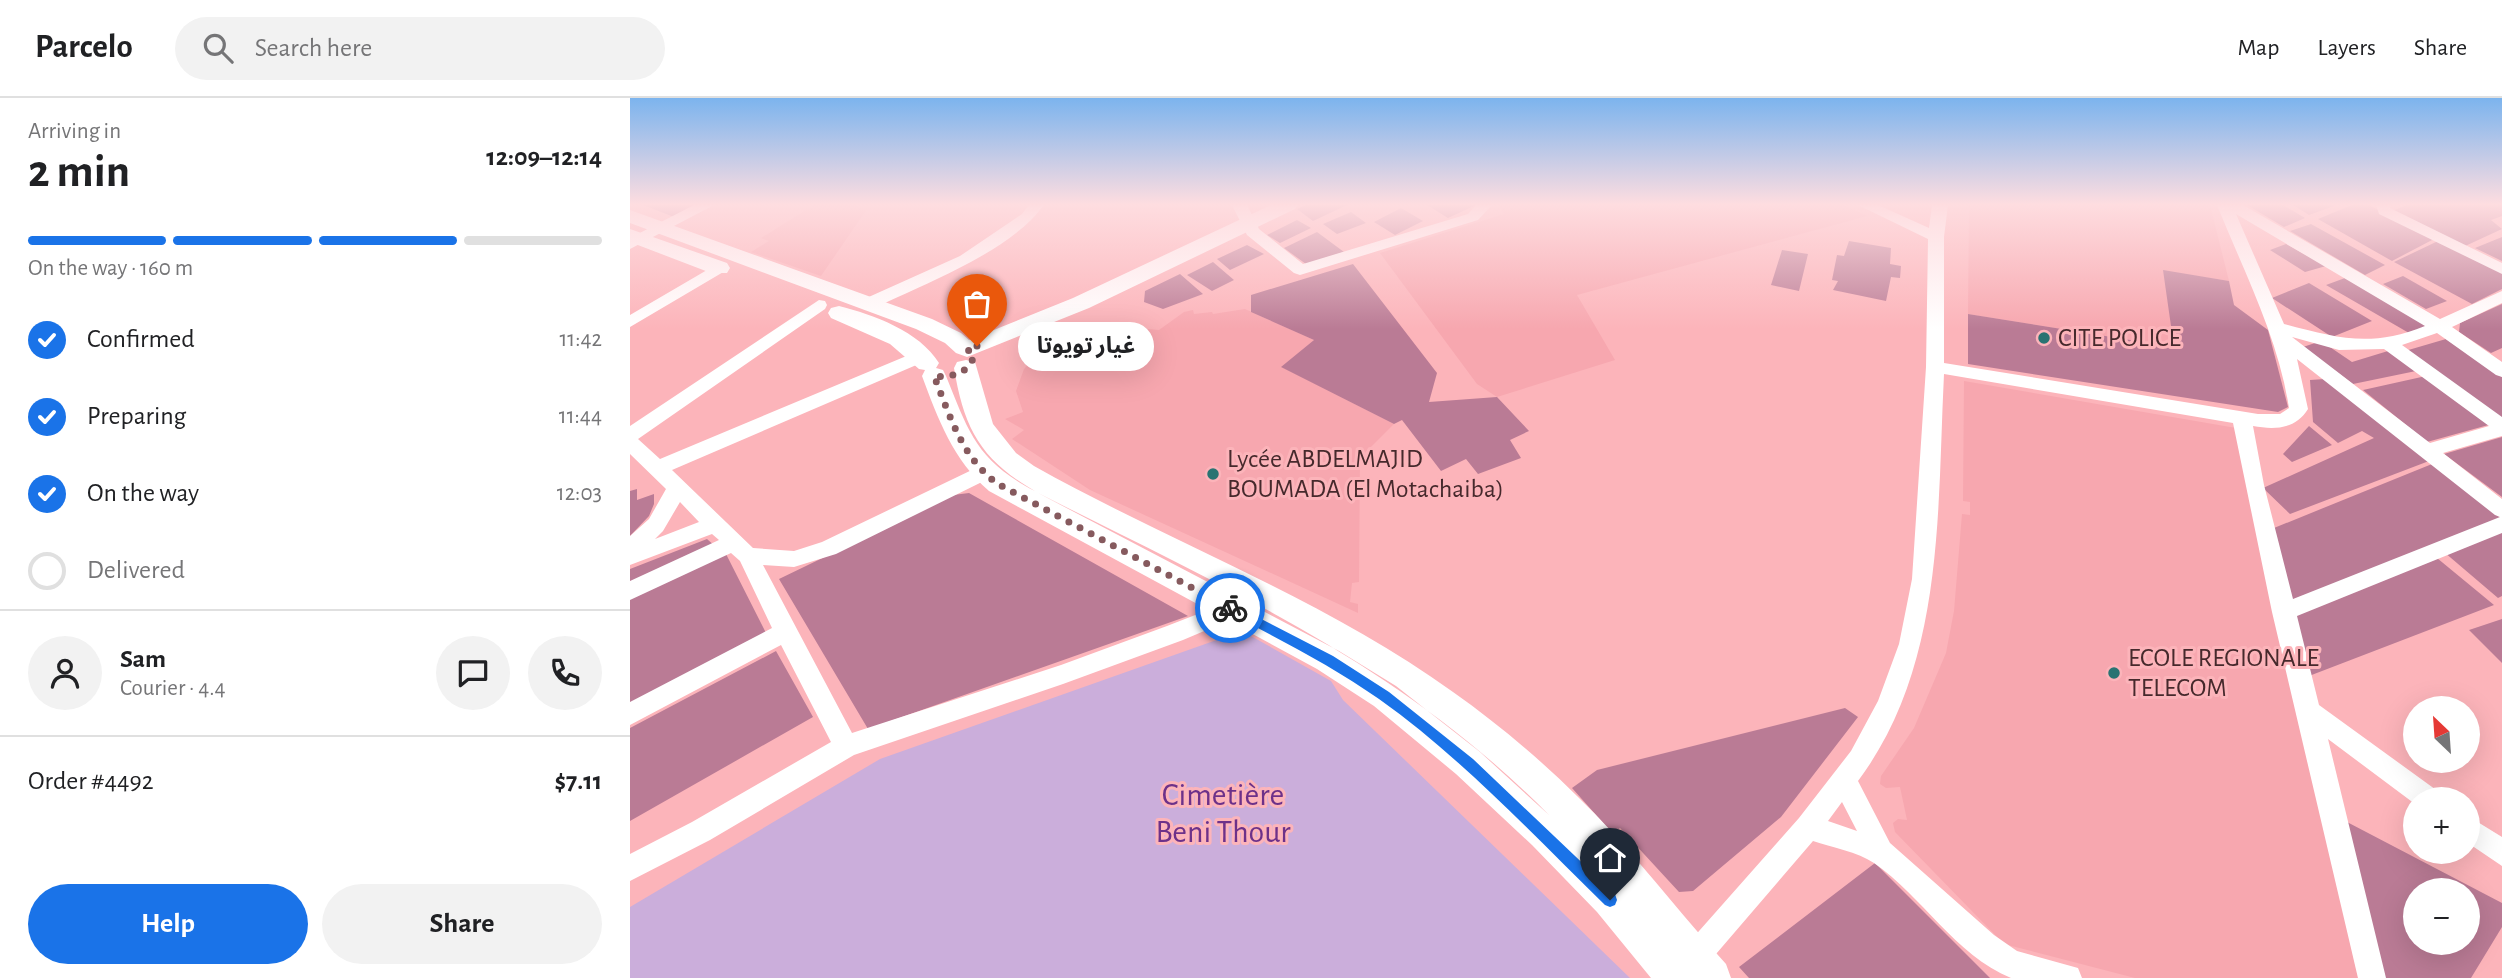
<!DOCTYPE html>
<meta charset="utf-8">
<style>
body{margin:0;font-family:"Alegreya Sans","Noto Sans Arabic",sans-serif;background:#f2f2f2;color:#202124;height:100vh;display:flex;flex-direction:column;font-size:26px;white-space:nowrap}
*{box-sizing:border-box;margin:0}
p{font-size:23px;color:#757577}
.icon{flex:none;width:38px;height:38px;fill:none;stroke:currentColor;stroke-width:2;stroke-linecap:round;stroke-linejoin:round}
.map{position:relative;flex:1;overflow:hidden}
.details{display:flex;flex-direction:column;background:#fff;width:630px}
.details>*{flex:none}
.needle{width:46px;rotate:335deg}
.fabs{position:absolute;left:1773px;top:598px;display:grid;gap:14px}
.fabs a{display:grid;place-items:center;width:77px;height:77px;border-radius:50%;background:#fff;box-shadow:0 7px 28px #0002;font-size:35px}
.pin{position:absolute;display:grid;place-items:center;width:60px;height:60px;color:#fff;margin:-72px -30px;border-radius:50% 50% 50% 0;rotate:-45deg;box-shadow:0 0 7px #0007}
.pin .icon{rotate:45deg}
.courier{position:absolute;display:grid;place-items:center;width:70px;height:70px;margin:-35px;border:5px solid #1a73e8;border-radius:50%;background:#fff;color:#222;box-shadow:0 2px 9px #0007}
.bubble{position:absolute;height:49px;border-radius:24px;background:#fff;box-shadow:0 7px 28px #0002;font-size:23px;font-weight:700;line-height:49px;text-align:center}
.headline em{font-style:normal;font-weight:700}
.headline div{display:flex;flex-direction:column-reverse}
.headline{display:flex;align-items:center;justify-content:space-between;height:119px;padding:0 28px}
h1{font-size:46px;font-weight:700;line-height:52px}
.bar{display:grid;grid-template-columns:repeat(4,1fr);gap:10px 7px;align-content:center;height:84px;padding:0 28px}
.bar i{height:9px;border-radius:5px;background:#e0e0e0}
.bar .on{background:#1a73e8}
.bar p{grid-column:span 4}
.line{display:flex;align-items:center;gap:18px;padding:0 28px;border-top:2px solid #e0e0e0}
.line div{flex:1}
.round{display:grid;place-items:center;flex:none;width:74px;height:74px;border-radius:37px;background:#f2f2f2}
ol{padding:0 28px;list-style:none}
li{display:flex;align-items:center;gap:21px;height:77px}
li p{margin-inline-start:auto}
li .icon{padding:7px;border-radius:50%;background:#1a73e8;color:#fff;stroke-width:4}
li:last-child{color:#757577}
li i{width:38px;height:38px;border:4px solid #e0e0e0;border-radius:50%}
.button{display:flex;gap:14px;margin-top:auto;padding:14px 28px}
.button a{flex:1;height:80px;border-radius:42px;background:#1a73e8;color:#fff;font-size:28px;font-weight:700;line-height:80px;text-align:center}
.button a+a{background:#f2f2f2;color:#202124}
header{display:flex;align-items:center;gap:42px;box-sizing:border-box;height:98px;padding:0 35px;background:#fff;border-bottom:2px solid #e0e0e0}
header strong{font-size:33px}
nav{display:flex;gap:38px;margin-inline-start:auto;font-size:24px}
.search{width:490px;height:63px;background:#f2f2f2;display:flex;align-items:center;gap:18px;box-sizing:border-box;padding:0 24px;border-radius:38px;color:#757577;font-size:26px}
main{display:flex;flex:1;min-height:0}
.map>svg:first-child{display:block}
.built{fill:#f7a7af}
.green{fill:#cbaedb}
.building{fill:#ba7b95;fill-rule:evenodd}
.lines{fill:none;stroke-linecap:round;stroke-linejoin:round}
.street{fill:#fff;fill-rule:evenodd}
.secondary{fill:#fff;fill-rule:evenodd}
.route{fill:#1a73e8}
.done{stroke:#865a5e;stroke-width:7;stroke-dasharray:0 12.6}
.poi-dot{fill:#297372;stroke:#fcb4ba;stroke-width:2.5}
.labels{text-anchor:middle;dominant-baseline:central;stroke-width:6;stroke-linejoin:round;paint-order:stroke}
.poi-label{font-size:26px;fill:#46292c;stroke:#fcb4ba;text-anchor:start}
.near-park-label{font-size:32px;fill:#6d3189;stroke:#fcb4ba}
</style>
<header>
<strong>Parcelo</strong>
<div class="search"><svg class="icon" aria-label="search" viewBox="0 0 24 24"><circle cx="10" cy="10" r="6"/><path d="M15 15l6 6"/></svg>Search here</div>
<nav><a>Map</a><a>Layers</a><a>Share</a></nav>
</header>
<main>
<section class="details">
<div class="headline"><div><h1>2 min</h1><p>Arriving in</p></div><em>12:09–12:14</em></div>
<div class="bar"><i class="on"></i><i class="on"></i><i class="on"></i><i></i><p>On the way · 160 m</p></div>
<ol>
<li><svg class="icon" aria-label="check" viewBox="0 0 24 24"><path d="M5 12l5 5 9-10"/></svg>Confirmed<p>11:42</p></li>
<li><svg class="icon" aria-label="check" viewBox="0 0 24 24"><path d="M5 12l5 5 9-10"/></svg>Preparing<p>11:44</p></li>
<li><svg class="icon" aria-label="check" viewBox="0 0 24 24"><path d="M5 12l5 5 9-10"/></svg>On the way<p>12:03</p></li>
<li><i></i>Delivered</li>
</ol>
<div class="line" style="height:126px"><a class="round"><svg class="icon" aria-label="person" viewBox="0 0 24 24"><circle cx="12" cy="8" r="4"/><path d="M4 21q1-7 8-7t8 7"/></svg></a><div><b>Sam</b><p>Courier · 4.4</p></div><a class="round"><svg class="icon" aria-label="chat" viewBox="0 0 24 24"><path d="M4 5h16v11H9l-5 4z"/></svg></a><a class="round"><svg class="icon" aria-label="phone" viewBox="0 0 24 24"><path d="M5 4h4l2 5-3 2q2 4 5 5l2-3 5 2v4C11 20 4 13 5 4z"/></svg></a></div>
<div class="line" style="height:91px"><div>Order #4492</div><b>$7.11</b></div>
<div class="button"><a>Help</a><a>Share</a></div>
</section>
<div class="map">
<svg width="1872" height="880" viewBox="0 0 1872 880">
<rect width="100%" height="100%" fill="#fcb4ba"/>
<path class="built" d="M184,107H223L237,111L191,178L121,154L139,143L131,140Z
M869,107H1214L1237,118L947,197L985,262L867,299L847,286L750,155L874,116Z
M1339,107H1580L1599,183L1534,173L1544,249L1338,216Z
M615,211L684,242L652,269L764,326L730,360L729,484L722,485L720,504L728,506V515L460,392L382,341L394,332L375,321L393,314L386,293L394,271L404,260L436,241L485,228L529,232L554,214L563,212L564,216L582,214L583,216Z
M1334,283L1606,330L1728,880H1505L1374,846L1265,734L1263,725L1268,721L1277,722L1270,689L1256,690L1250,686L1251,678L1284,630L1316,555L1324,513L1332,416L1340,417V404L1333,403Z"/>
<path class="green" d="M612,533L701,583L713,602L1000,880H0V809L250,661Z"/>
<path class="building" d="M13,107H67L44,119Z
M676,107H717L683,123L667,111Z
M797,107H846L818,120Z
M1617,107H1653L1675,120L1654,129Z
M1663,107H1703L1704,108L1679,117Z
M1722,107H1739L1804,141L1762,163L1688,121Z
M1777,107H1872V118L1861,122L1872,131L1833,149L1762,113Z
M771,110L793,123L765,137L744,124Z
M721,114L736,125L707,136L693,126Z
M667,122L681,130L650,145L637,137Z
M1681,126L1755,167L1735,177L1660,133Z
M687,134L714,154L676,166L654,150Z
M1872,139V163L1845,150Z
M1219,143L1261,150L1260,166L1271,168L1270,180L1261,179L1256,203L1203,192L1208,183L1202,182L1207,157L1214,158Z
M1808,143L1872,174V191L1842,206L1764,164Z
M1656,146L1696,168L1675,174L1640,152Z
M617,147L634,156L600,172L587,161Z
M1152,152L1178,156L1169,193L1141,187Z
M583,164L604,182L582,193L557,177Z
M723,166L807,275L799,304L867,299L899,333L880,342L891,360L848,376L836,361L811,373L772,322L764,326L651,269L684,242L621,214V197Z
M1533,172L1599,183L1604,207L1638,232L1658,309L1648,314L1338,266V216L1544,249Z
M550,176L573,196L533,211L514,204L515,193Z
M1773,178L1817,203L1796,211L1753,186Z
M1715,180L1798,228L1779,235L1696,187Z
M1679,185L1742,223L1702,239L1642,200Z
M1872,206V250L1861,255L1829,234L1830,225Z
M1816,241L1872,279V321L1775,253Z
M1691,243L1722,264L1758,253L1786,273L1723,286L1673,249Z
M1796,278L1862,326L1797,344L1733,292Z
M1695,281L1799,363L1660,416L1633,390L1744,340L1732,333L1708,345L1683,324L1680,282Z
M1679,328L1702,347L1662,364L1653,356Z
M1872,339V399L1814,356Z
M1802,366L1872,421L1660,507L1644,430Z
M7,391V402L24,396V406L19,418L0,438V393Z
M339,395L558,518L238,631L149,481L323,397Z
M1872,430V498L1868,500L1814,454Z
M77,441L86,449L0,488V471Z
M96,456L137,537L0,609V501Z
M1807,460L1864,507L1679,578L1661,516Z
M1872,521V565L1839,532Z
M146,553L183,619L0,723V630Z
M1215,610L1228,619L1151,719L1063,793L1049,794L990,730L983,736L942,690L967,672Z
M1717,724L1872,805V829L1841,880H1751ZM1785,793H1838V845H1785Z
M1245,765L1360,880H1119L1109,869Z"/>
<g class="lines">
<path class="street" d="M64,107H84L0,151V140Z
M399,107H414C381,153 295,186 244,210L238,211L230,206L232,202L330,158L392,116Z
M602,107H617L629,131L673,166L838,116L846,107H862L848,122L670,177L664,175L617,137Z
M1228,107H1248L1299,130L1302,107H1318L1314,139V265L1628,316H1650L1659,310C1648,239 1614,174 1587,107H1613L1810,221L1872,193V205L1822,229L1872,264V279L1866,277L1807,235L1772,247L1872,319V338L1813,355L1872,401V435L1667,518L1689,607L1809,694L1813,702H1785V706L1698,641L1756,880H1728L1642,514L1603,325L1314,276C1307,414 1315,567 1228,683L1260,745L1364,837L1387,853L1448,870L1452,880H1381C1325,857 1292,798 1244,765C1228,754 1201,749 1183,743L1074,870L1064,874L1054,870L1050,860L1054,850L1169,720L1221,653L1248,603L1269,546L1282,481L1296,269L1298,141ZM1606,116L1795,228C1740,250 1708,240 1654,226ZM1662,239L1709,252L1754,251L1859,328L1800,345ZM1667,261L1865,417L1870,419L1663,501L1634,387L1623,328C1645,332 1666,331 1678,311ZM1212,704L1227,733L1198,723Z
M1746,107H1761L1760,110L1872,165V176L1749,116Z
M89,165L97,170L95,173L0,229V217Z
M189,202L195,203L197,207L195,211L8,341L30,361L286,254H298L301,258L298,262L42,372L123,450L164,453L192,444L346,370L353,368L360,370L363,375L360,380L206,456L164,469L133,467L222,635L431,567L537,528L596,505L618,486L626,483L634,486L637,492L612,517L553,542L433,586L224,657L80,742L0,783V756L62,724L201,644L151,547L0,627V604L142,530L110,463L101,455L0,502V483L89,442L82,436L0,467V438L19,421L36,391L0,356V328ZM50,404L69,424L25,441L33,433Z
M1838,718L1872,739V768L1838,745Z"/>
<path class="secondary" d="M641,107H668L665,111L459,210L337,259L326,255L315,245L286,231L0,125V112L302,221L331,235L339,242L443,200Z
M0,131L97,165L100,170L97,175H81L0,144Z
M209,208C244,217 289,233 309,265L306,270L313,272L316,278C339,335 347,363 405,393C351,362 334,331 324,270L327,264L336,262L345,264L363,326L386,355L404,368C543,446 693,500 823,594C881,635 934,682 982,734C1021,777 1057,823 1096,866L1101,880H1021L967,814L902,747L826,676L744,608L687,571L359,393C323,362 308,321 292,278L295,272L289,271L260,246L201,220L198,215L201,210ZM408,395C594,489 770,566 919,717L850,654L766,588L709,553Z"/>
</g>
<linearGradient id="sky" x2="0" y2="1"><stop stop-color="#7cb4ee"/><stop offset="0.46" stop-color="#fedde0"/><stop offset="1" stop-color="#fedde0" stop-opacity="0"/></linearGradient>
<rect width="1872" height="231" fill="url(#sky)"/>
<path class="route" d="M600,505L703,558L759,594L843,661L985,796L987,802L985,807L980,809L975,807C902,736 832,660 749,601C701,567 648,541 596,513L594,510Z"/>
<g class="lines">
<path class="done" d="M347,248L337,251L344,257C340,275 321,280 304,278C320,318 332,360 368,386L600,510"/>
</g>
<g class="poi-dot">
<circle cx="1414" cy="240" r="7"/>
<circle cx="583" cy="376" r="7"/>
<circle cx="1484" cy="575" r="7"/>
</g>
<g class="labels">
<g class="poi-label">
<text x="1428" y="240">CITE POLICE</text>
<text x="597" y="361">Lycée ABDELMAJID<tspan x="597" dy="30">BOUMADA (El Motachaiba)</tspan></text>
<text x="1498" y="560">ECOLE REGIONALE<tspan x="1498" dy="30">TELECOM</tspan></text>
</g>
<g class="near-park-label">
<text x="593" y="697">Cimetière<tspan x="593" dy="37">Beni Thour</tspan></text>
</g>
</g>
</svg>
<div class="fabs">
<a><svg class="needle" viewBox="-14 -14 28 28"><path d="M0-13l5 13h-10z" fill="#e53935"/><path d="M0 13l5-13h-10z" fill="#757577"/></svg></a>
<a>+</a>
<a>−</a>
</div>
<div class="pin" style="left:347px;top:248px;background:#ea580c"><svg class="icon" aria-label="bag" viewBox="0 0 24 24"><path d="M5 8h14l-1 12H6zM9 8a3 3 0 0 1 6 0"/></svg></div>
<div class="pin" style="left:980px;top:802px;background:#1f2937"><svg class="icon" aria-label="home" viewBox="0 0 24 24"><path d="M3 11l9-7 9 7M6 9v11h12V9"/></svg></div>
<div class="courier" style="left:600px;top:510px"><svg class="icon" aria-label="bike" viewBox="0 0 24 24"><circle cx="6" cy="16" r="4"/><circle cx="18" cy="16" r="4"/><path d="M6 16l4-8h5l3 8M10 8l3 8H6M13 5h3"/></svg></div>
<div class="bubble" style="left:388px;top:224px;width:136px">غيار تويوتا</div>
</div>
</main>
